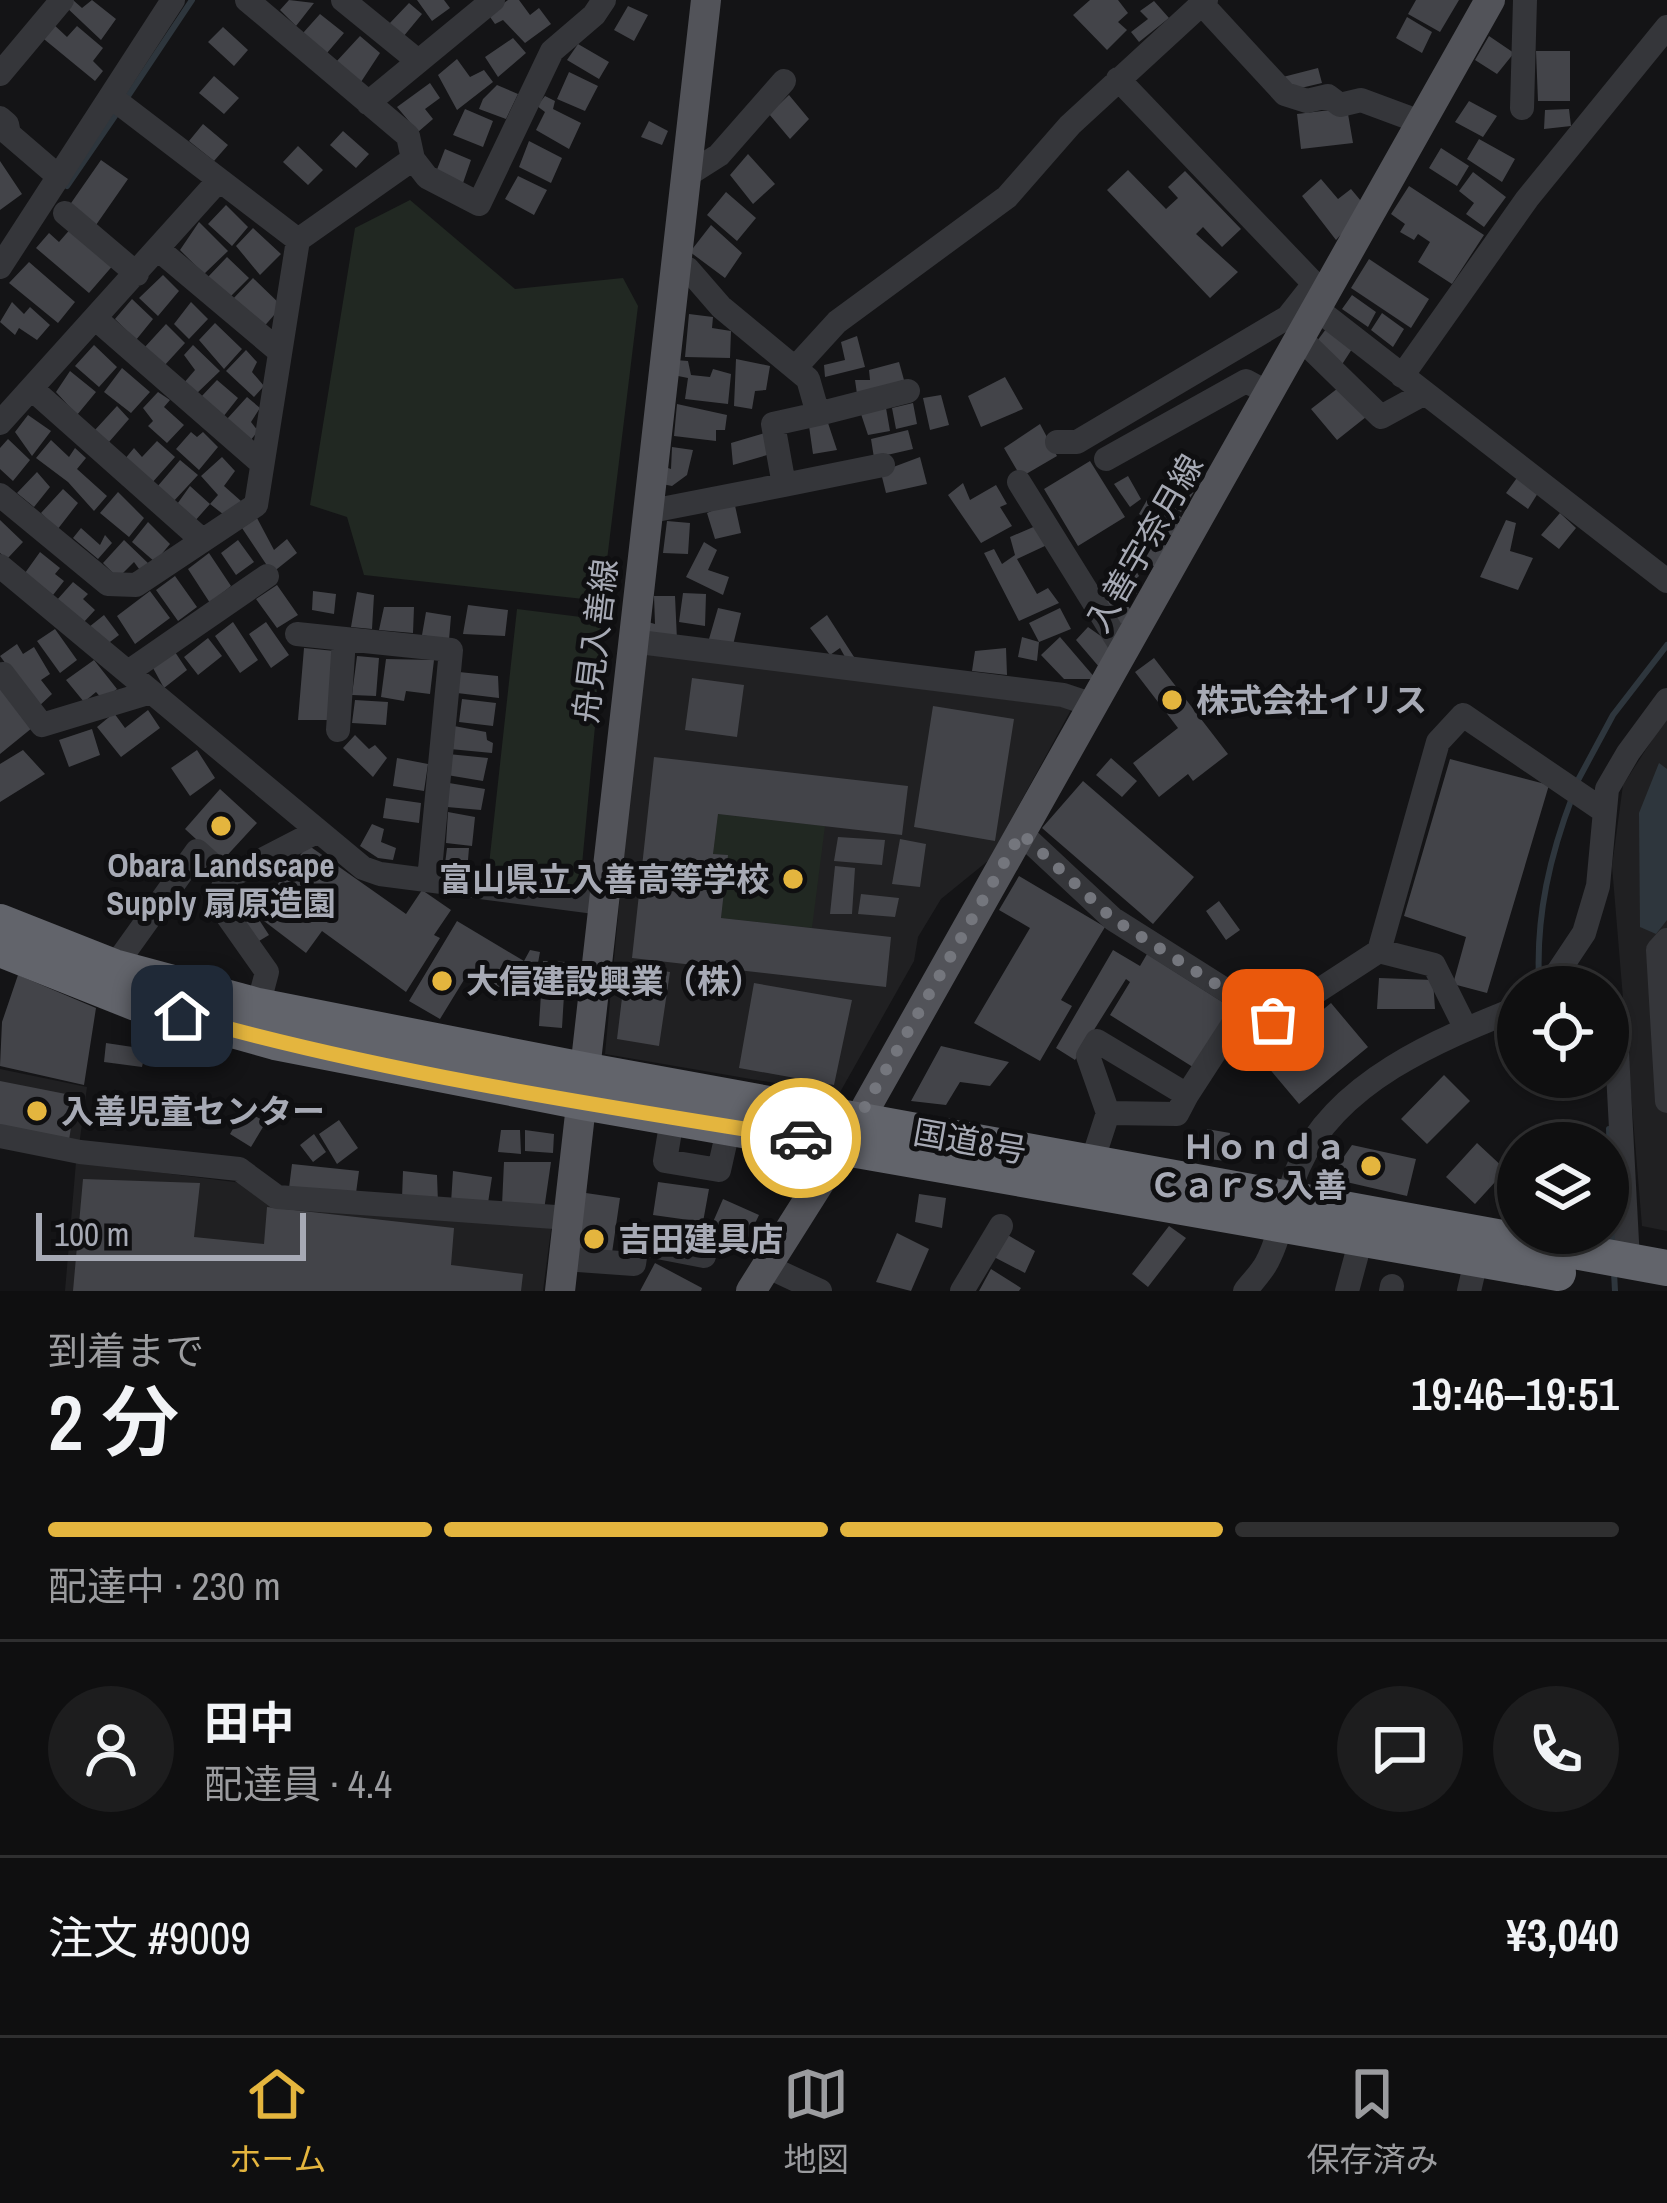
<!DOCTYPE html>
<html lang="ja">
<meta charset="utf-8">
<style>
body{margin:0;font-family:"Archivo Narrow","Noto Sans JP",sans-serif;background:#1d1d1e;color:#f1f3f6;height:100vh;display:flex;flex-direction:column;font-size:45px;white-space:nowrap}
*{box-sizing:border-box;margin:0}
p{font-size:39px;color:#9b9c9f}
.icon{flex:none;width:66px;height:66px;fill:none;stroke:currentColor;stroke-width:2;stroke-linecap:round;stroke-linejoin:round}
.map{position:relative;height:1291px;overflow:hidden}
.drawer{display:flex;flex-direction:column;background:#0f0f10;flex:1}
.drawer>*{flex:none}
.fabs{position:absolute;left:1497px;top:966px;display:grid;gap:24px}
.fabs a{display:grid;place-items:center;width:132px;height:132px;border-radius:50%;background:#0f0f10;box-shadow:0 3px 9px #0004,0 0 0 3px #2f2f30;font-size:60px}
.scale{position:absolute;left:36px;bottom:30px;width:270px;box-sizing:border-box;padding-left:12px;border:6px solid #a7aab5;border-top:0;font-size:33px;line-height:42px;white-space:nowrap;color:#a7aab5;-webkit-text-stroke:9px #0f0f11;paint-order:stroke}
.pin{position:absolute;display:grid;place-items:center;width:102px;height:102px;color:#fff;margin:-51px;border-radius:24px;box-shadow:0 6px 18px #0006}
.courier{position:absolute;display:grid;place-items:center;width:120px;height:120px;margin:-60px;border:9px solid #e4b53e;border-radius:50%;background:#fff;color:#222;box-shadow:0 3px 15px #0007}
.headline em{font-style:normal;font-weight:600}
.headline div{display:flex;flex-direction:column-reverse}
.headline{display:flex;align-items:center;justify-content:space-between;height:204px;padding:0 48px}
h1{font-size:78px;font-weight:600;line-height:90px}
.bar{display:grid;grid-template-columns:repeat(4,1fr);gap:18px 12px;align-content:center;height:144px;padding:0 48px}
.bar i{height:15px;border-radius:9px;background:#2f2f30}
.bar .active{background:#e4b53e}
.bar p{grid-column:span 4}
.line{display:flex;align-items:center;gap:30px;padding:0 48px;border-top:3px solid #2f2f30}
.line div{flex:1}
.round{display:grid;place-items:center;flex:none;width:126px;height:126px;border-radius:63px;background:#1d1d1e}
.dock{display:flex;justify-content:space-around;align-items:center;height:168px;border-top:3px solid #2f2f30;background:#0f0f10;font-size:33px;color:#9b9c9f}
.dock a{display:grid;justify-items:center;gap:6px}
.dock .active{color:#e4b53e}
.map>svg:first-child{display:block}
.built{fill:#202022}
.green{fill:#212822}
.water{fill:#2e363d}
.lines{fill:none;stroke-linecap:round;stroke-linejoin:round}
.stream{stroke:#2e363d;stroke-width:6}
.building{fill:#434449}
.minor{stroke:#35363a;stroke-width:24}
.major{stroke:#525359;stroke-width:30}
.highway{stroke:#62646b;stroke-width:36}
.done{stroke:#74767d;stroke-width:12;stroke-dasharray:0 21.6}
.route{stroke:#e4b53e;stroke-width:15}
.poi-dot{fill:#e4b53e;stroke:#0f0f11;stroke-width:4.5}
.labels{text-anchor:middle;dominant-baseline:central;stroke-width:10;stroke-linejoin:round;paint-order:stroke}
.street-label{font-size:33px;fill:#a7aab5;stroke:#0f0f11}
.poi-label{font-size:33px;font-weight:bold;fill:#a7aab5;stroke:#0f0f11;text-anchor:start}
</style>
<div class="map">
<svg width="1667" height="1291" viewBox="0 0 1667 1291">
<rect width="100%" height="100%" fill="#141416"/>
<path class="built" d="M643,653L1072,708L989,860L941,899L918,937L914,961L839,1094L605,1054Z
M1667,717V1231L1642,1226L1612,866L1623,785Z
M0,1069L87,1087L79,1146L0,1131Z
M76,1162L552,1222L543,1291H65Z"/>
<path class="green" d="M410,200L515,289L623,278L638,306L602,601L364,575L347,517L310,505L355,228Z
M517,609L605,620L580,886L488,874Z
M718,814L825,826L812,928L721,918L727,855L713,854Z"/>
<path class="water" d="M1659,763L1667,769V920L1656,934L1640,927L1639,813Z"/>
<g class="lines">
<path class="stream" d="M124,102L192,0
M67,186L117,113
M1577,782L1613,715L1667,645
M1543,985L1539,980C1536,915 1550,855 1573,795
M1609,1129L1613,1247
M1614,1272L1615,1291"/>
</g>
<path class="building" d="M73,0L82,8L92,0L116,19L101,40L65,6Z
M289,0L314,3L296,26L280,10Z
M417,0H444L450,8L432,21Z
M508,0H519L530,15L539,8L551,24L525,43L503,20L495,24L488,14Z
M1090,0H1118L1128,13L1118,22L1127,30L1107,50L1073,15Z
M1416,0H1459L1440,32L1408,14Z
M1154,1L1169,18L1139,42L1131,32L1148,19L1140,11Z
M409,3L422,14L403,37L389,24Z
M628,6L648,15L634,41L614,30Z
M320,14L344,33L327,53L303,33Z
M1407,17L1432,32L1422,53L1396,38Z
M51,22L67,37L77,26L103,48L93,61L103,71L95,81L39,35Z
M223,27L248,50L234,66L208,42Z
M360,36L380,53L359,85L336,62Z
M1489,36L1514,53L1497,74L1475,60Z
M513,38L526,53L498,77L485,57Z
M578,44L609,62L599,79L567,60Z
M1536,51H1570V101H1538Z
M457,59L470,77L484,70L493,82L457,110L438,75Z
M1318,68L1322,83L1288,91L1283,77Z
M569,72L598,86L585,111L557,99Z
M214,76L239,98L224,114L199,93Z
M430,83L440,98L425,109L433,119L418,132L397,107Z
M497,85L518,94L506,119L479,109L483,99Z
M789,95L809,119L790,139L769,114Z
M545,96L555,101L553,109L581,123L569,149L536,130L545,112L537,106Z
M1469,101L1497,116L1483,137L1455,122Z
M1347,108L1353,143L1301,149L1297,114Z
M465,109L493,121L483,147L453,135Z
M1569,109L1571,126L1544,129L1545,110Z
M649,121L668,131L662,145L641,137Z
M203,124L228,145L214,161L189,141Z
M343,131L369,154L356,168L330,145Z
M1479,139L1515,159L1502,182L1467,159Z
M529,141L562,158L551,183L519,167Z
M298,146L323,170L308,185L283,162Z
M1441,148L1469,166L1457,186L1429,168Z
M445,149L471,160L463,183L436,172Z
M748,154L775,184L753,204L730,175Z
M101,160L128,179L96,225L69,206Z
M0,161L22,194L0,210Z
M1128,170L1166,209L1178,198L1168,187L1185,171L1241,229L1222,247L1203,227L1196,234L1238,272L1210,298L1107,190Z
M1473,172L1506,197L1484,227L1466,214L1474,203L1459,191Z
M518,176L547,190L534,215L505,199Z
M1321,179L1338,199L1351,189L1366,207L1336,240L1302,196Z
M1409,186L1484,235L1452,284L1418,262L1430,242L1418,234L1414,240L1400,232L1405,224L1391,214Z
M726,192L756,218L737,241L707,215Z
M226,205L248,227L232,246L208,224Z
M199,222L228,251L204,274L180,250Z
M711,225L742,253L725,278L690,252Z
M73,226L115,263L89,293L36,248L49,233L59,242Z
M253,228L281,254L260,275L236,246Z
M227,257L249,278L227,300L207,278Z
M1369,259L1429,299L1411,328L1351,288Z
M29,262L75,302L58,323L9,283Z
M163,275L179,291L158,316L139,298Z
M253,278L282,306L261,330L230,302Z
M1352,295L1376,312L1368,327L1342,309Z
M132,299L153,319L136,340L115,319Z
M12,302L24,314L30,307L50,325L37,340L19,328L15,335L0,322Z
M191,302L208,319L189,339L174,324Z
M1382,313L1404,329L1393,347L1371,330Z
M689,314L713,317L712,328L731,331L730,358L685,357Z
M215,323L242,349L224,369L199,340Z
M166,324L185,343L164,366L144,348Z
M1326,329L1352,349L1341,366L1314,345Z
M857,336L865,367L825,377L824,365L845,360L841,342Z
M94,345L117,367L99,387L75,366Z
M193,345L220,371L195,395L183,384L195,370L184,355Z
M246,350L257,362L252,372L264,386L254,397L226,371Z
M736,359L770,366L766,390L755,391L752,409L734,406Z
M675,360L688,361L691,375L710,377L713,369L731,374L728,404L685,399L688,378L673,375Z
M899,362L904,380L857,394L855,380H870L869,370Z
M122,368L150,392L131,413L104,392Z
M70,371L96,392L77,415L56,392Z
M1005,377L1023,409L981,427L968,396Z
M217,380L238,398L223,417L200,398Z
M1342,385L1366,417L1337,440L1311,409Z
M158,392L170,400L164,407L184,425L167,443L148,426L153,421L143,408Z
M941,395L949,425L930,430L923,398Z
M247,397L260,408L251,422L258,431L250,441L227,419Z
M913,403L917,424L896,429L892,408Z
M677,404L727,415L725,430H716V441L674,436Z
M117,406L129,419L109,442L94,431Z
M886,408L890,431L868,435L861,414Z
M28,415L51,431L32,456L15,432Z
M827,420L837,450L813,454L809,426Z
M1040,424L1057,456L1021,477L1004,448Z
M908,430L913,449L874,458L871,439Z
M191,432L197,437L203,432L218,447L199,470L176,449Z
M765,433L767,455L733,465L731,443Z
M8,439L30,460L13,481L0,469V448Z
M51,440L69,457L75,448L86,458L77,469L107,496L94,511L68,482L36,458Z
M157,441L175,457L151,484L124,460L134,448L142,457Z
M672,447L693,450L687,475L672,486L662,484V466L671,469Z
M222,457L235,471L224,486L241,501L228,518L210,504L218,495L201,476Z
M920,457L927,484L886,493L882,477L888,469Z
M180,460L198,475L172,503L157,487Z
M1090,461L1125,517L1078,546L1044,489Z
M1189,467L1203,478L1181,512L1167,504Z
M37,472L50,487L34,507L17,493Z
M1519,475L1538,493L1528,509L1506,493Z
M1128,476L1141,499L1130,507L1114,484Z
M963,483L970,500L996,485L1007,504L1000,507L1012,526L981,543L948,495Z
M190,486L210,504L194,522L175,507Z
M63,489L78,503L57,530L41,513Z
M118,492L144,518L129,537L100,513Z
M1147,500L1181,517L1172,536L1139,514Z
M734,501L741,533L715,539L707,513Z
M1560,513L1576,528L1559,549L1541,535Z
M257,518L274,550L287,539L297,553L272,573L242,528Z
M0,520L23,542L7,559L0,553Z
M1506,520L1516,523L1510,551L1533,558L1518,590L1480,577Z
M667,521L690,523L688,554L663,553Z
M148,522L170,544L155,562L132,542Z
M1038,525L1047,545L1017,559L1037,594L1048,588L1059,603L1019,621L984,553L994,549L1002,564L1015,555L1010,537Z
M1141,527L1169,548L1156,568L1129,547Z
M81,528L100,545L105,535L112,543L98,559L73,538Z
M124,540L150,565L142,573L134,562L118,578L103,563Z
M238,540L254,562L236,575L221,553Z
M704,542L717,550L708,570L729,577L723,595L686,577Z
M40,552L60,568L55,574L64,581L53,595L25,573Z
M209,553L231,586L210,603L188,569Z
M1128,557L1139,576L1130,584L1137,593L1125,602L1133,613L1119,626L1102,601L1116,588L1108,574Z
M175,576L197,607L178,621L156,590Z
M73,582L88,594L83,599L95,610L83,623L56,601Z
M277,585L298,615L277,628L256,599Z
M150,591L170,618L135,644L117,616Z
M313,591L336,594L334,614L312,610Z
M357,592L374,595L372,629L351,627Z
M683,593L706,594L705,626L679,622Z
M654,596H675L677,640L647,637L648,622L655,624Z
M468,605L508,610L505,636L463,634Z
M384,607H414L413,633L379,630Z
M718,608L741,613L733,645L709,639Z
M1060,608L1071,629L1039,642L1029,623Z
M426,612L451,616L449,640L422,635Z
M104,615L119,635L106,645L89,627Z
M827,615L856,660L849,664L840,648L830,655L810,628Z
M233,622L258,660L240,673L215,636Z
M266,622L289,655L271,668L249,634Z
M1088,627L1112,644L1100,668L1076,640Z
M55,629L77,660L60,673L37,641Z
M1022,637L1039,642L1037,661L1018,657Z
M1060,637L1096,679H1064L1041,655Z
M208,638L222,656L198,675L184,657Z
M17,644L23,654L34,647L50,674L41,680L52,694L38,707L0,656Z
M304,648L335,651L331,720H298Z
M1006,648L1007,675L972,671L975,651Z
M175,652L187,670L164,688L153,668Z
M357,656L379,658L376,696L352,695Z
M1154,658L1228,754L1193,781L1188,774L1159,797L1133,763L1178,728L1135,672Z
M386,659L434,660L430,694L406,691L404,701L381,697Z
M94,660L117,689L103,700L96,692L84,702L66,680Z
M459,672L498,676L499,698L457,693Z
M692,678L744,685L737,737L685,730Z
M0,688L32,728L0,754Z
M462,699L496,703L493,726L459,722Z
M355,700L388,702L386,725L352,723Z
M933,706L1014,719L995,841L914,827Z
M148,710L160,728L121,757L97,727L114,713L125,728Z
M454,726L486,732L487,740L493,743L492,753L450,749Z
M92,729L100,755L69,767L59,740Z
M355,735L369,749L375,745L387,758L373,777L343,748Z
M23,750L45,774L0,802V764Z
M197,750L215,778L190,796L171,768Z
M448,754L488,758L483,781L447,775Z
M654,757L908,786L902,835L718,814L713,854L728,855L721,918L891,937L886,987L632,958Z
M397,758L428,764L424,791L393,786Z
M1111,758L1137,781L1122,797L1096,775Z
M1450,759L1549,785L1487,993L1453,984L1466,937L1404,916Z
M1083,781L1194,877L1153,924L1042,828Z
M449,783L485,789L481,810L447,807Z
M220,789L257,823L221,862L185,829Z
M386,798L421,803L419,823L383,818Z
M448,812L475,817L472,846L446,843Z
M372,824L384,829L381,842L396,848L393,860L378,858L360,846Z
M838,837L885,840L882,865L834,861Z
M900,839L926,844L920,887L892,884Z
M308,845L406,914L422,890L451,910L434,935L440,938L406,992L322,931L306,953L264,921L274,907L266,899Z
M447,848H469L467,872H444Z
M835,866L855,868L852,914H830Z
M1019,876L1105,927L1061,1000L1072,1006L1040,1061L974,1023L1030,928L999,910Z
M861,894L899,898L895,917L858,914Z
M243,895L269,935L254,944L229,905Z
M1219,901L1240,930L1226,940L1206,911Z
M457,921L524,961L530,950L540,952L532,996L505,991L470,970L440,1019L409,1001Z
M1113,950L1140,966L1147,954L1232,1008L1196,1069L1110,1015L1130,982L1126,979L1075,1060L1056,1048Z
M543,961L566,962L562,1028L539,1026Z
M626,965L670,972L659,1046L617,1039Z
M18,975L96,1008L84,1085L0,1066L2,1022Z
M702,977L734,981L731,993L699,990Z
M1379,978L1433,980L1435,1009H1377Z
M754,983L852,1000L834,1085L739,1068Z
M1331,1003L1368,1047L1299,1104L1262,1060Z
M106,1043L146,1049L142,1067L104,1062Z
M941,1046L1009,1062L990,1086L960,1082L946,1105L911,1101Z
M1444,1075L1470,1101L1427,1144L1401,1119Z
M0,1081L76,1096L69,1140L0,1126Z
M244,1110L266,1122L251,1147L230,1134Z
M339,1120L358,1148L337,1164L319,1134Z
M1207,1129L1230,1133L1225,1161L1202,1158Z
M501,1130H520L521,1154L498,1152Z
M525,1130L554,1134L553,1153L525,1151Z
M314,1134L326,1152L313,1162L300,1145Z
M1477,1143L1506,1170L1475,1204L1446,1177Z
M1352,1145L1416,1159L1407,1196L1329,1178Z
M504,1162H551L544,1210L502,1205Z
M292,1164L359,1171L356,1193L289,1188Z
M403,1171L437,1175L438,1203L402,1198Z
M453,1171L492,1177L488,1203H451Z
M83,1179L200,1183L194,1237L264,1244L267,1207L454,1228L451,1265L523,1274L521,1291H73Z
M658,1182L709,1189L703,1222L653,1215Z
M579,1192L620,1198L612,1253L572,1248Z
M919,1194L946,1198L942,1228L915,1222Z
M723,1199L759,1215L748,1238L713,1222Z
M1169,1226L1186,1238L1148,1287L1132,1274Z
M897,1233L929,1249L911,1291L876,1282Z
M1006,1234L1035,1251L1025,1273L994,1257Z
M655,1263L702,1288L701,1291H640Z
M991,1269L1021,1288L1019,1291H979Z"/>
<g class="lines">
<path class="minor" d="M247,0L408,136L413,159L298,240
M343,0L418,61
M1202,4L1285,94L1307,101L1328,96L1340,105L1361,100L1423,123
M0,74L62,0
M1118,79L1324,294
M368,103L493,0
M1522,108L1525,0
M0,118L7,124L9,134L59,177
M413,159L427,177L479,204L552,51L594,15L604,0
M686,176L719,155L784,81
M65,213L137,274
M159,250L279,351
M0,267L173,0
M1317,309L1667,581
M96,319L260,462
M1301,339L1381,417L1425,393
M795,368L837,322L1007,197L1070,125L1206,0
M1402,376L1527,199L1667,27
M32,389L202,540
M818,414L908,391
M0,423L219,180
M1057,442H1077L1288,317L1314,284
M1106,459L1246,381L1270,394
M1019,482L1124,651
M784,485L883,465
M0,495L108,584L136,585L256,505L298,240L111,97
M646,512L784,485L773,424L818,414L808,379L721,307L688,269L676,263
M0,566L363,868L380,874L603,903
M297,634L451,650L429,880
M631,641L1063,695L1093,705
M128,672L267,576
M3,674L42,725L151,692
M338,730L344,639
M1021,833L1113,919L1273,1020L1379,951L1434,965L1466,1029
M227,878L217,901L267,972L258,1006
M1667,940L1658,950L1667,1101
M1379,951L1438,742L1463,715L1604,811
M114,967L197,851L227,878L318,831
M1548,987L1584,933L1598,886L1607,789L1628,753L1667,700
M1608,1036L1617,1053L1628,1261
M1187,1095L1246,1004
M674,1107L665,1161L719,1170L731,1117
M0,1136L80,1152L239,1169L277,1197L569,1218
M1092,1162L1108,1113L1177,1114L1187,1095L1097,1041L1088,1056L1108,1113
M564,1259L634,1264L637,1243L704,1256
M766,1266L820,1291
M962,1291L1001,1226
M1245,1291C1252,1282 1262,1272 1267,1262C1283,1232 1285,1196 1299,1166C1337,1081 1438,1040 1518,1008
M1347,1291L1361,1239
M1391,1291L1392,1286
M1469,1291L1479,1248"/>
<path class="major" d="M560,1291L706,0
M751,1291L859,1120L1490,0"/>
<path class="highway" d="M0,922L114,967L258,1006L588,1071L1667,1268
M0,949L136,1003L275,1042L583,1102L1558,1273"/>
</g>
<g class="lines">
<path class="done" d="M801,1138L843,1145L1021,833L1113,919L1273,1020"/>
<path class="route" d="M182,1016C384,1073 594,1105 801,1138"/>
</g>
<g class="poi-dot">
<circle cx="1172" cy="700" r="12"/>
<circle cx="221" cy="826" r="12"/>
<circle cx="793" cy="879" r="12"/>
<circle cx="442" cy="981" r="12"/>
<circle cx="37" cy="1111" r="12"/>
<circle cx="1371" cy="1166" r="12"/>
<circle cx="594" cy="1239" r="12"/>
</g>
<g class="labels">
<g class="street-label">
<text transform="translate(1144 543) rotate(-60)">入善宇奈月線</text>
<text transform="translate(595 641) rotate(-83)">舟見入善線</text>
<text transform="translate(970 1141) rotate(10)">国道8号</text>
</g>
<g class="poi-label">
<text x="1196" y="700">株式会社イリス</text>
<text x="221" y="865" text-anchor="middle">Obara Landscape<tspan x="221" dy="38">Supply 扇原造園</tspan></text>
<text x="769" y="879" text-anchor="end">富山県立入善高等学校</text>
<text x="466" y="981">大信建設興業（株）</text>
<text x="61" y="1111">入善児童センター</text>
<text x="1347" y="1147" text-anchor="end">Ｈｏｎｄａ<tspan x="1347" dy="38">Ｃａｒｓ入善</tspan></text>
<text x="618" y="1239">吉田建具店</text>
</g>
</g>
</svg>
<div class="fabs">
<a><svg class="icon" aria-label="locate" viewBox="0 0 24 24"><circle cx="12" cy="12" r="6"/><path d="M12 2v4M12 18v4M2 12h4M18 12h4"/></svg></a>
<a><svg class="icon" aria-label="layers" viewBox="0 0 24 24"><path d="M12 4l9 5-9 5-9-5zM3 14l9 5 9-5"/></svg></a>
</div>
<div class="scale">100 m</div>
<div class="pin" style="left:1273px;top:1020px;background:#ea580c"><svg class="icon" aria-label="bag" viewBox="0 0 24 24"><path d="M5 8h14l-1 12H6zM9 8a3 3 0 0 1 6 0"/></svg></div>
<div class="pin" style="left:182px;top:1016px;background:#1f2937"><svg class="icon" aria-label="home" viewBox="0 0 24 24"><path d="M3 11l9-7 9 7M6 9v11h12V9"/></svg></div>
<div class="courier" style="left:801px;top:1138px"><svg class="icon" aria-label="car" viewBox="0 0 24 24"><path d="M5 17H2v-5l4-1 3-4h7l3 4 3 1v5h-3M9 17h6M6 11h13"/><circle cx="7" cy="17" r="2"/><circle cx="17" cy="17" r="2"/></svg></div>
</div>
<section class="drawer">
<div class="headline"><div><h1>2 分</h1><p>到着まで</p></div><em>19:46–19:51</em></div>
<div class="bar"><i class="active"></i><i class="active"></i><i class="active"></i><i></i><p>配達中 · 230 m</p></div>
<div class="line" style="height:216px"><a class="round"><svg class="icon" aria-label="person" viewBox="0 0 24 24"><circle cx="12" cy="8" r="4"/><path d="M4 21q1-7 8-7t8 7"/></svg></a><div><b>田中</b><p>配達員 · 4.4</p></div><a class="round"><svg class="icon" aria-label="chat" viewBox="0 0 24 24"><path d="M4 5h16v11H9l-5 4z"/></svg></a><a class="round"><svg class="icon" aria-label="phone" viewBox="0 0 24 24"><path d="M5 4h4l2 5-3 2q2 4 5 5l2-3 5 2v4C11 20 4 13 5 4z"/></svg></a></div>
<div class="line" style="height:156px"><div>注文 #9009</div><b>¥3,040</b></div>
</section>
<nav class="dock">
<a class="active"><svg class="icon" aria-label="home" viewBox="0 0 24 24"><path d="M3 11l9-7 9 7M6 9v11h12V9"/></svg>ホーム</a>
<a><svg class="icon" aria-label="map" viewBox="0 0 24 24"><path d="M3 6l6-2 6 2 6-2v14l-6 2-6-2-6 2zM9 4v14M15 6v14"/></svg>地図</a>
<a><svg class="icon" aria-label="saved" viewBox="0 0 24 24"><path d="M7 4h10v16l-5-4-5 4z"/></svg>保存済み</a>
</nav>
